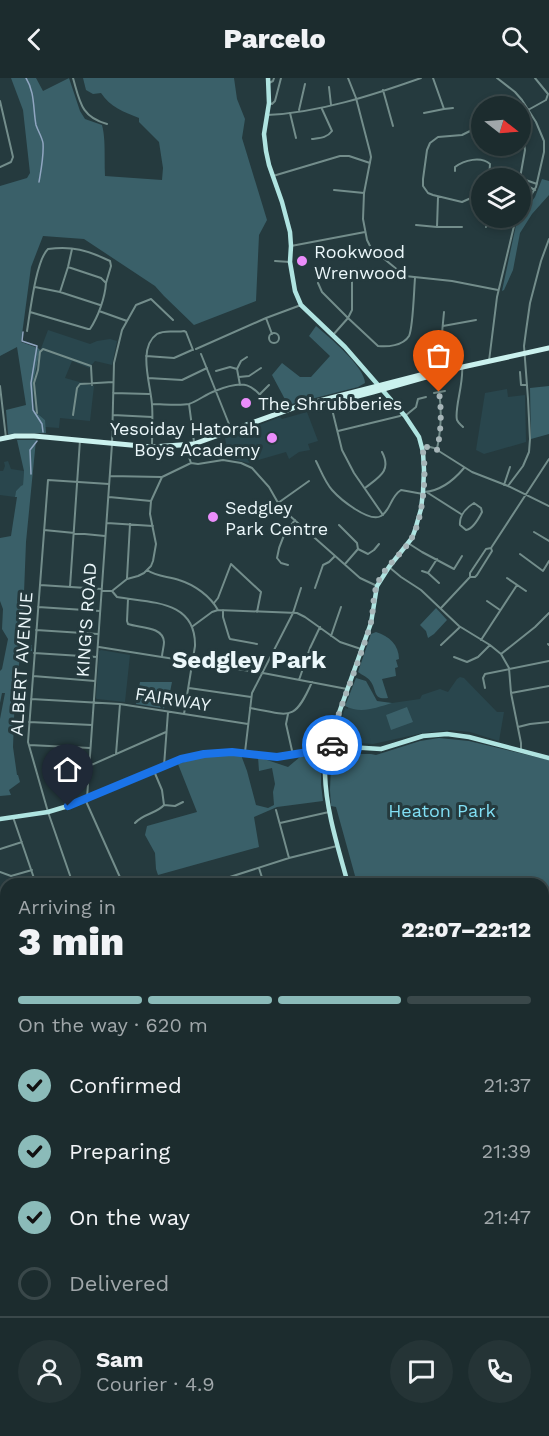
<!DOCTYPE html>
<meta charset="utf-8">
<style>
body{margin:0;font-family:"Work Sans",sans-serif;background:#253436;color:#f1f3f6;height:100vh;display:flex;flex-direction:column;font-size:22px;white-space:nowrap}
*{box-sizing:border-box;margin:0}
p{font-size:20px;color:#a0a7aa}
.icon{flex:none;width:33px;height:33px;fill:none;stroke:currentColor;stroke-width:2;stroke-linecap:round;stroke-linejoin:round}
.map{position:relative;flex:1;overflow:hidden}
.panel{position:absolute;left:0px;top:800px;width:549px;height:560px;display:flex;flex-direction:column;background:#1c2c2e;border-radius:18px 18px 0 0;box-shadow:0 3px 9px #0003,0 0 0 2px #3a484a}
.panel>*{flex:none}
.needle{width:39px;rotate:107deg}
.tools{position:absolute;left:471px;top:18px;display:grid;gap:12px}
.tools a{display:grid;place-items:center;width:60px;height:60px;border-radius:50%;background:#1c2c2e;box-shadow:0 3px 9px #0003,0 0 0 2px #3a484a;font-size:30px}
.pin{position:absolute;display:grid;place-items:center;width:51px;height:51px;color:#fff;margin:-62px -26px;border-radius:50% 50% 50% 0;rotate:-45deg;box-shadow:0 0 6px #0007}
.pin .icon{rotate:45deg}
.courier{position:absolute;display:grid;place-items:center;width:60px;height:60px;margin:-30px;border:4px solid #1a73e8;border-radius:50%;background:#fff;color:#222;box-shadow:0 2px 8px #0007}
.headline em{font-style:normal;font-weight:800}
.headline div{display:flex;flex-direction:column-reverse}
.headline{display:flex;align-items:center;justify-content:space-between;height:102px;padding:0 18px}
h1{font-size:39px;font-weight:800;line-height:45px}
.bar{display:grid;grid-template-columns:repeat(4,1fr);gap:9px 6px;align-content:center;height:72px;padding:0 18px}
.bar i{height:8px;border-radius:4px;background:#3a484a}
.bar .current{background:#8bbbb9}
.bar p{grid-column:span 4}
.line{display:flex;align-items:center;gap:15px;padding:0 18px;border-top:2px solid #3a484a}
.line div{flex:1}
.round{display:grid;place-items:center;flex:none;width:63px;height:63px;border-radius:32px;background:#253436}
ol{padding:0 18px;list-style:none}
li{display:flex;align-items:center;gap:18px;height:66px}
li p{margin-inline-start:auto}
li .icon{padding:6px;border-radius:50%;background:#8bbbb9;color:#111;stroke-width:4}
li:last-child{color:#a0a7aa}
li i{width:33px;height:33px;border:3px solid #3a484a;border-radius:50%}
header{display:flex;justify-content:space-between;align-items:center;height:78px;padding:0 18px;background:#1c2c2e;font-size:27px;font-weight:800}
.map>svg:first-child{display:block}
.built{fill:#29464d}
.green{fill:#3a6069}
.water{fill:#6983a8;stroke:#90a6c1;stroke-width:1.5}
.lines{fill:none;stroke-linecap:round;stroke-linejoin:round}
.stream{stroke:#90a6c1;stroke-width:1.5}
.river{stroke:#6983a8;stroke-width:5}
.minor{stroke:#738d8b;stroke-width:2}
.tertiary{stroke:#738d8b;stroke-width:3}
.primary{stroke:#afe4e1;stroke-width:4.5}
.trunk{stroke:#caf1ee;stroke-width:5}
.tram{stroke:#a8b8bb;stroke-width:1.5}
.done{stroke:#a6b5b8;stroke-width:6;stroke-dasharray:0 10.8}
.route{stroke:#1a73e8;stroke-width:8}
.poi-dot{fill:#eb8dfb;stroke:#253a3e;stroke-width:2}
.labels{text-anchor:middle;dominant-baseline:central;stroke-width:6;stroke-linejoin:round;paint-order:stroke}
.poi-label{font-size:18px;fill:#ebf7fa;stroke:#253a3e;text-anchor:start}
.street-label{font-size:18px;fill:#ebf7fa;stroke:#253a3e}
.park-label{font-size:18px;fill:#81dff4;stroke:#253a3e}
.district-label{font-size:24px;font-weight:bold;fill:#ebf7fa;stroke:#253a3e}
</style>
<header><svg class="icon" aria-label="back" viewBox="0 0 24 24"><path d="M15 5l-7 7 7 7"/></svg>Parcelo<svg class="icon" aria-label="search" viewBox="0 0 24 24"><circle cx="10" cy="10" r="6"/><path d="M15 15l6 6"/></svg></header>
<div class="map">
<svg width="549" height="1358" viewBox="0 0 549 1358">
<rect width="100%" height="100%" fill="#253a3e"/>
<path class="built" d="M48,252L90,266L97,263L110,261L117,263L112,287L95,283L89,290L72,283L65,300L94,308L90,343L60,340L59,350L45,349V342L33,332V305L40,273Z
M507,311L508,319L525,317L526,364L484,376L476,372L485,315Z
M307,334L318,363L308,366L310,372L299,374L289,381L286,374L248,385L229,380L225,360L280,339L282,341Z
M8,383L11,391L24,393L23,408L16,413L15,419L0,417V393H3L5,388L4,384Z
M101,572L130,577L125,624L97,621L96,620L99,573Z
M460,599L464,600L497,634H504L499,663L470,654L450,652L423,655L373,666L345,664L340,661L338,655L345,630L348,631V628L392,625L420,621L422,617L440,611L448,614L457,601Z"/>
<path class="green" d="M11,0H36L43,13L69,0L80,33L85,41L102,47C106,62 104,81 105,98L162,102L163,90L159,64L139,44V40C124,34 110,29 101,15L93,16L86,12L83,0H234L237,21L245,41L242,60L267,142L259,157L256,223L194,247L164,218L155,208L84,161L43,158L31,189L21,264L38,270L40,272L33,305V332L45,342L46,355L8,356L6,332L26,327L17,269L0,278V108L27,100L30,95L23,32Z
M542,101L549,103V117L532,136L520,155L513,192L504,212L502,213L516,147L519,141L535,119Z
M316,248C329,259 365,289 365,305L358,309L288,327L272,297L282,285L300,299H311L330,278L309,258Z
M549,308V356L531,361L530,310Z
M17,362H36L26,464L22,566L32,567V573L21,574L15,610L10,612L15,614L13,669L17,697H18L20,704L9,712L11,717L0,718V641L5,615H2L0,625V593L2,591L8,561L2,551L3,531L0,523V460L11,458L17,419H15L16,413L21,408L23,407L24,393Z
M436,530L447,542L434,556L428,560L426,553L420,547Z
M376,554C389,558 399,567 399,581L396,582L398,589L395,590L396,598L382,601L388,620C373,622 377,613 371,604C368,599 362,597 358,594L371,556Z
M356,600L366,603L377,623L392,625C375,630 361,636 345,628Z
M140,604H172L169,619H166L164,631L161,627H159L161,630L136,626Z
M407,629L413,644L391,652L386,637Z
M439,660L469,663L549,682V1347L543,1343V806L357,805L336,729L331,728L330,712L331,686L341,676H371L376,677L420,663Z
M226,677H241L247,693L256,727L268,730L274,727L273,714L275,706L272,690L259,693L258,679L288,689L300,679L317,678L321,681V706L323,723L277,729L254,739L259,769L158,797L156,791L155,775L145,757L147,748L197,734L178,686L202,679Z
M24,1353H104L101,1358H23Z
M202,1353H440L439,1355L444,1358H210Z"/>
<path class="water" d="M543,961L549,968V1070L547,1075L549,1077V1098L543,1097Z"/>
<g class="lines">
<path class="stream" d="M26,0C35,14 33,31 36,47C38,53 42,59 43,65C44,78 41,92 39,104
M23,254L22,263L37,268L31,305L33,332L42,346L43,354
M31,396L30,372L37,363
M543,1279L549,1265
M504,1358L506,1353"/>
<path class="river" d="M42,1353V1358
M415,1353L419,1358"/>
<path class="minor" d="M73,0C80,24 81,39 107,46
M348,0L356,20L370,74L371,79L364,115L363,141L367,162L371,170L405,198L452,203L498,212
M497,0L515,14L522,22L536,44L544,63V74L536,109L520,135
M535,0L548,16L546,22
M269,5L273,3L274,0
M329,9L331,27
M383,12L393,48
M0,23L13,79L11,84L0,89
M269,25L272,26L275,23L281,0
M444,31L453,30
M299,32L305,6
M528,32L546,22
M290,35L296,60
M424,35L444,31L433,0
M267,37C318,35 373,17 421,0
M482,47L462,57L438,59L430,65L427,72L423,101V108L428,115L433,117L462,124L471,120L482,108
M312,61C320,60 327,60 332,53L322,31
M455,93V89C464,82 481,78 490,86L489,100
M273,98L340,78H349L370,85
M520,100L525,72L524,65L520,60
M520,100L537,106
M520,104L535,112
M334,112L364,115
M438,119L437,149H462
M416,147L437,149
M486,149L493,140
M291,168L365,154
M275,183L290,184
M318,205L322,214L348,240L352,232V202
M35,209L60,214L100,227
M60,214L68,189L72,171
M99,233L127,243
M30,234L88,251H90C98,239 105,220 106,205L101,200L68,189
M444,234L440,276L444,293
M266,240L272,256
M443,248L476,242
M27,253C30,235 36,182 48,171C73,168 87,172 110,183L111,188L106,205
M269 260a5 5 0 1 1 10 0a5 5 0 1 1-10 0Z
M333,257L348,240L378,268C387,269 403,268 409,258C413,250 414,212 415,200
M196,271L266,240L301,227
M201,276L231,351
M146,278L174,280L192,272
M489,283L497,219L514,148L518,140
M462,289C464,304 454,332 457,342C459,346 460,346 463,349
M237,291L241,283L247,279
M216,293L230,289L237,291L240,307
M520,294L521,307H527
M239,299L249,298L261,290
M148,300L182,302L207,290
M0,308L6,360
M113,315L149,316
M434,315L445,313
M260,316L269,307
M152,326C163,326 179,328 189,326C198,323 206,316 215,313C252,298 253,310 276,335
M189,326L194,364
M331,327L342,372L354,395L383,437
M37,335L34,305L38,292L40,274L43,271L91,288L92,307
M73,337L77,310L80,306L113,304
M113,337L152,339
M405,338L416,329L418,321L426,319
M338,353L400,338L403,336
M185,368L191,385
M152,369C152,355 153,340 152,327C151,307 137,270 157,256C166,251 175,255 184,253L186,254L193,272
M422,369H430L434,370L472,394L508,408L549,428
M437,371C441,352 442,333 439,314
M316,383C321,393 325,404 332,412C340,421 369,445 381,438C391,432 390,419 401,412L423,416
M110,398L161,399
M504,407L510,389
M508,408L523,388L529,374L530,361L528,321L524,268L526,253L530,225L541,183L549,161
M365,410C379,399 392,393 382,374
M424,414C440,413 454,402 464,390
M428,415L461,436
M109,419L151,423
M278,425L309,403
M474,425L481,430L482,434C479,440 473,451 466,452L460,447C459,438 466,430 474,425Z
M107,445L153,448
M339,447L357,465L358,471L368,476L374,472L379,466
M44,452L105,458
M534,454L549,463
M408,465L422,474L454,491L462,478
M520,476L543,493L549,483
M437,481L428,495L439,505
M345,486L358,471
M288,487L281,485L277,480C279,465 285,453 295,442
M389,489L401,499L421,512L459,548L490,567L501,576L509,590L511,615L521,665V672
M147,492C157,499 168,498 179,502C195,507 210,518 218,532
M422,493L428,495
M470,499V495L486,471L491,470
M127,500L130,446
M507,500L526,513
M40,507L102,511
M70,509L80,362
M315,510L323,487L329,484L335,478
M103,513H112L127,501L138,498L144,495L151,488L153,483L156,466L150,436L151,423L162,399L191,385L198,386L223,382L241,385L252,390L269,409L281,430L360,500L377,508
M112,513L117,519C151,525 196,522 195,568L184,636
M128,521L127,543L128,546C139,550 163,548 164,564C164,569 162,574 162,579
M487,523L500,532
M214,525L218,520L231,486L261,514L257,534
M38,529L100,533
M441,530L470,499H475L477,497L492,473L491,470L549,381
M223,532V539L229,559L230,561L257,566
M193,548L212,534L218,532L297,535L305,539L340,564L361,571
M36,552L98,556
M331,558L341,529
M481,562L517,507
M548,566L549,567
M441,567L460,549
M99,569L263,595L347,611
M34,575L97,579
M501,576L535,549L549,535
M454,579L467,584L478,579L490,567
M33,598L95,603
M299,602L310,570L320,549
M189,610L251,619
M485,610L483,600L485,596L549,583
M511,615L549,608
M31,621L120,626L248,646
M250,630C290,637 294,645 312,604
M288,636L286,646L293,677
M29,644L92,647
M518,649L530,646L549,644
M29,667L90,670
M245,674L252,615L293,535L301,510
M116,676L120,626
M89,688L166,654
M164,688L168,634
M154,693L162,712L164,727L175,728L183,724
M63,695L68,704L88,706
M87,720L112,366L114,285L122,252L136,227L151,221L173,242
M85,721L123,806
M276,732L289,780
M13,739L36,806
M135,745C144,735 156,736 164,727
M280,745L329,734
M0,771L22,764
M259,790L264,806
M0,794L11,798L32,792
M73,806L48,734L28,664L48,402L109,406
M208,806L289,780L337,768
M0,860L6,861
M0,916L4,908L6,896
M0,997L3,981L2,978L6,968
M0,997L6,998
M0,1109L6,1110
M0,1121L3,1109
M0,1155L6,1156
M0,1295L1,1290L0,1210L3,1203L6,1199
M176,1353L184,1358
M0,1357L5,1358L6,1353
M153,1358L156,1353"/>
<path class="tertiary" d="M120,1358L123,1353"/>
<path class="primary" d="M268,0L269,25L264,56L266,73L269,87L282,124L290,154L291,168L290,184L295,213L301,227L345,269L405,338L419,359L423,374L424,392L423,414L421,431L415,452L412,460L389,489L377,508L371,545L324,677C323,684 325,689 325,696C326,733 338,769 348,806
M308,674L314,675L349,670
M325,694L328,687L336,652L335,647
M0,741L48,734L68,728L181,681L204,676L239,674L277,679L305,675L332,668L381,671L423,658L447,656L469,659L549,680"/>
<path class="trunk" d="M302,330L331,325L373,314L458,290L549,270
M0,361L15,358H34L152,369L194,366L296,329L440,292L443,294
M0,1053L6,1055
M543,1348L549,1352
M541,1353L549,1358"/>
<path class="tram" d="M0,1222L6,1220
M543,1231L549,1214"/>
</g>
<g class="lines">
<path class="done" d="M332,667L336,652L335,647C346,614 360,581 370,548C374,535 372,520 377,507C383,490 400,478 410,463C423,444 428,392 422,369H430L437,372C441,353 442,334 439,314"/>
<path class="route" d="M68,728L181,681L204,676L232,674L277,679L308,674L314,675L331,672L332,667"/>
</g>
<g class="poi-dot">
<circle cx="302" cy="183" r="6"/>
<circle cx="246" cy="325" r="6"/>
<circle cx="272" cy="360" r="6"/>
<circle cx="213" cy="439" r="6"/>
</g>
<g class="labels">
<g class="poi-label">
<text x="314" y="173">Rookwood<tspan x="314" dy="21">Wrenwood</tspan></text>
<text x="258" y="325">The Shrubberies</text>
<text x="260" y="350" text-anchor="end">Yesoiday Hatorah<tspan x="260" dy="21">Boys Academy</tspan></text>
<text x="225" y="429">Sedgley<tspan x="225" dy="21">Park Centre</tspan></text>
</g>
<g class="street-label">
<text transform="translate(86 542) rotate(-86)">KING'S ROAD</text>
<text transform="translate(21 586) rotate(-86)">ALBERT AVENUE</text>
<text transform="translate(173 621) rotate(9)">FAIRWAY</text>
</g>
<g class="park-label">
<text x="442" y="732">Heaton Park</text>
</g>
<g class="district-label">
<text x="249" y="582">Sedgley Park</text>
</g>
</g>
</svg>
<div class="tools">
<a><svg class="needle" viewBox="-14 -14 28 28"><path d="M0-13l5 13h-10z" fill="#e53935"/><path d="M0 13l5-13h-10z" fill="#a0a7aa"/></svg></a>
<a><svg class="icon" aria-label="layers" viewBox="0 0 24 24"><path d="M12 4l9 5-9 5-9-5zM3 14l9 5 9-5"/></svg></a>
</div>
<div class="pin" style="left:439px;top:314px;background:#ea580c"><svg class="icon" aria-label="bag" viewBox="0 0 24 24"><path d="M5 8h14l-1 12H6zM9 8a3 3 0 0 1 6 0"/></svg></div>
<div class="pin" style="left:68px;top:728px;background:#1f2937"><svg class="icon" aria-label="home" viewBox="0 0 24 24"><path d="M3 11l9-7 9 7M6 9v11h12V9"/></svg></div>
<div class="courier" style="left:332px;top:667px"><svg class="icon" aria-label="car" viewBox="0 0 24 24"><path d="M5 17H2v-5l4-1 3-4h7l3 4 3 1v5h-3M9 17h6M6 11h13"/><circle cx="7" cy="17" r="2"/><circle cx="17" cy="17" r="2"/></svg></div>
<section class="panel">
<div class="headline"><div><h1>3 min</h1><p>Arriving in</p></div><em>22:07–22:12</em></div>
<div class="bar"><i class="current"></i><i class="current"></i><i class="current"></i><i></i><p>On the way · 620 m</p></div>
<ol>
<li><svg class="icon" aria-label="check" viewBox="0 0 24 24"><path d="M5 12l5 5 9-10"/></svg>Confirmed<p>21:37</p></li>
<li><svg class="icon" aria-label="check" viewBox="0 0 24 24"><path d="M5 12l5 5 9-10"/></svg>Preparing<p>21:39</p></li>
<li><svg class="icon" aria-label="check" viewBox="0 0 24 24"><path d="M5 12l5 5 9-10"/></svg>On the way<p>21:47</p></li>
<li><i></i>Delivered</li>
</ol>
<div class="line" style="height:108px"><a class="round"><svg class="icon" aria-label="person" viewBox="0 0 24 24"><circle cx="12" cy="8" r="4"/><path d="M4 21q1-7 8-7t8 7"/></svg></a><div><b>Sam</b><p>Courier · 4.9</p></div><a class="round"><svg class="icon" aria-label="chat" viewBox="0 0 24 24"><path d="M4 5h16v11H9l-5 4z"/></svg></a><a class="round"><svg class="icon" aria-label="phone" viewBox="0 0 24 24"><path d="M5 4h4l2 5-3 2q2 4 5 5l2-3 5 2v4C11 20 4 13 5 4z"/></svg></a></div>
</section>
</div>
